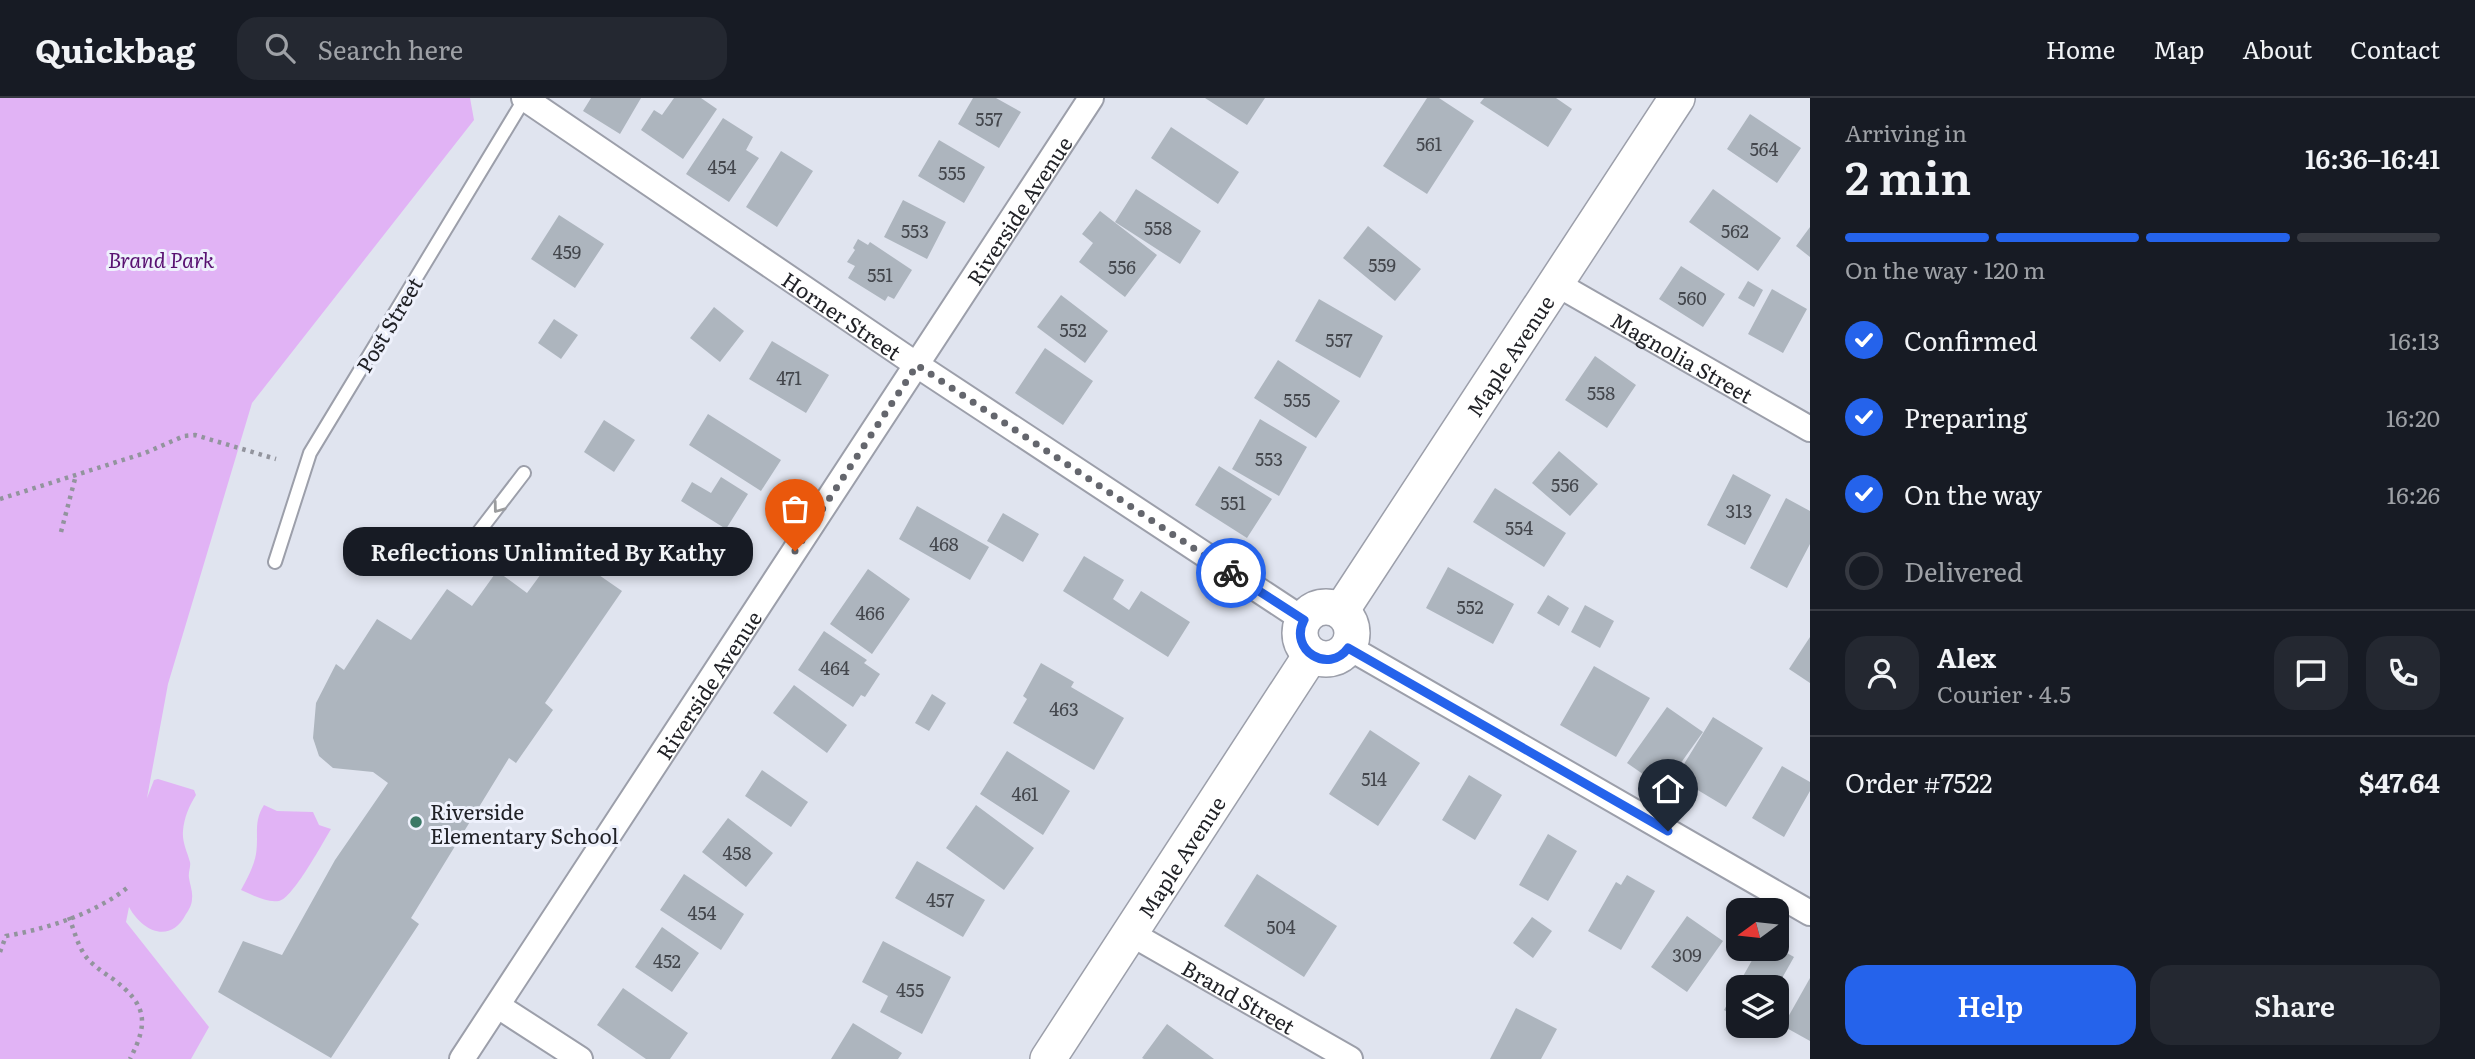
<!DOCTYPE html>
<meta charset="utf-8">
<style>
body{margin:0;font-family:Literata,serif;background:#242831;color:#f1f3f6;height:100vh;display:flex;flex-direction:column;font-size:26px;white-space:nowrap}
*{box-sizing:border-box;margin:0}
p{font-size:23px;color:#9ea1a6}
.icon{flex:none;width:38px;height:38px;fill:none;stroke:currentColor;stroke-width:2;stroke-linecap:round;stroke-linejoin:round}
.map{position:relative;flex:1;overflow:hidden}
.drawer{display:flex;flex-direction:column;background:#171b24;width:665px}
.drawer>*{flex:none}
.needle{width:46px;rotate:255deg}
.fabs{position:absolute;left:1726px;top:800px;display:grid;gap:14px}
.fabs a{display:grid;place-items:center;width:63px;height:63px;border-radius:14px;background:#171b24;box-shadow:0 4px 10px #0003;font-size:35px}
.pin{position:absolute;display:grid;place-items:center;width:60px;height:60px;color:#fff;margin:-72px -30px;border-radius:50% 50% 50% 0;rotate:-45deg;box-shadow:0 0 7px #0007}
.pin .icon{rotate:45deg}
.courier{position:absolute;display:grid;place-items:center;width:70px;height:70px;margin:-35px;border:5px solid #2563eb;border-radius:50%;background:#fff;color:#222;box-shadow:0 2px 9px #0007}
.bubble{position:absolute;height:49px;border-radius:21px;background:#171b24;box-shadow:0 4px 10px #0003;font-size:23px;font-weight:600;line-height:49px;text-align:center}
.head em{font-style:normal;font-weight:600}
.head div{display:flex;flex-direction:column-reverse}
.head{display:flex;align-items:center;justify-content:space-between;height:119px;padding:0 35px}
h1{font-size:46px;font-weight:600;line-height:52px}
.bar{display:grid;grid-template-columns:repeat(4,1fr);gap:10px 7px;align-content:center;height:84px;padding:0 35px}
.bar i{height:9px;border-radius:5px;background:#363941}
.bar .current{background:#2563eb}
.bar p{grid-column:span 4}
.line{display:flex;align-items:center;gap:18px;padding:0 35px;border-top:2px solid #363941}
.line div{flex:1}
.round{display:grid;place-items:center;flex:none;width:74px;height:74px;border-radius:21px;background:#242831}
ol{padding:0 35px;list-style:none}
li{display:flex;align-items:center;gap:21px;height:77px}
li p{margin-inline-start:auto}
li .icon{padding:7px;border-radius:50%;background:#2563eb;color:#fff;stroke-width:4}
li:last-child{color:#9ea1a6}
li i{width:38px;height:38px;border:4px solid #363941;border-radius:50%}
.primary-button{display:flex;gap:14px;margin-top:auto;padding:14px 35px}
.primary-button a{flex:1;height:80px;border-radius:21px;background:#2563eb;color:#fff;font-size:28px;font-weight:600;line-height:80px;text-align:center}
.primary-button a+a{background:#242831;color:#f1f3f6}
header{display:flex;align-items:center;gap:42px;box-sizing:border-box;height:98px;padding:0 35px;background:#171b24;border-bottom:2px solid #363941}
header strong{font-size:33px}
nav{display:flex;gap:38px;margin-inline-start:auto;font-size:24px}
.search{width:490px;height:63px;background:#242831;display:flex;align-items:center;gap:18px;box-sizing:border-box;padding:0 24px;border-radius:21px;color:#9ea1a6;font-size:26px}
main{display:flex;flex:1;min-height:0}
.map>svg:first-child{display:block}
.green{fill:#e1b3f5}
.building{fill:#adb5be}
.lines{fill:none;stroke-linecap:round;stroke-linejoin:round}
.lane-casing{stroke:#9c9faa;stroke-width:16}
.street-casing{stroke:#9c9faa;stroke-width:28}
.secondary-casing{stroke:#9c9faa;stroke-width:38}
.path{stroke:#92949d;stroke-width:4.5;stroke-dasharray:3.5 5;stroke-linecap:butt}
.lane{stroke:#fff;stroke-width:12}
.street{stroke:#fff;stroke-width:24}
.secondary{stroke:#fff;stroke-width:35}
.oneway{stroke:#9b9c9e}
.done{stroke:#64666d;stroke-width:7;stroke-dasharray:0 12.6}
.route{stroke:#2563eb;stroke-width:9}
.poi-dot{fill:#3b7966;stroke:#eef1fc;stroke-width:2.5}
.labels{text-anchor:middle;dominant-baseline:central;stroke-width:6;stroke-linejoin:round;paint-order:stroke}
.number-label{font-size:18px;fill:#44474d}
.street-label{font-size:21px;fill:#212227;stroke:#eef1fc}
.park-label{font-size:21px;font-style:italic;fill:#581171;stroke:#eef1fc}
.poi-label{font-size:21px;fill:#212227;stroke:#eef1fc;text-anchor:start}
</style>
<header>
<strong>Quickbag</strong>
<div class="search"><svg class="icon" aria-label="search" viewBox="0 0 24 24"><circle cx="10" cy="10" r="6"/><path d="M15 15l6 6"/></svg>Search here</div>
<nav><a>Home</a><a>Map</a><a>About</a><a>Contact</a></nav>
</header>
<main>
<div class="map">
<svg width="1810" height="961" viewBox="0 0 1810 961">
<rect width="100%" height="100%" fill="#e0e4ef"/>
<path class="green" d="M0,0H470L474,22L252,305L168,586L147,700L154,682L158,681L194,692L196,697C189,708 184,720 183,733C182,744 187,753 190,764C191,769 188,774 189,780C190,787 193,794 192,801C192,806 189,812 186,816C170,847 142,833 129,809L126,824L209,929L191,961H0Z
M264,707L277,713L313,714L319,727L331,731C322,746 293,800 279,803C266,805 253,797 241,792C247,781 254,768 256,756C259,737 253,724 264,707Z"/>
<path class="building" d="M591,0H641L620,36L583,13Z
M674,0H701L717,11L683,61L641,32L654,12L662,17Z
M973,0H996L1021,14L999,50L958,26Z
M1205,0H1265L1247,27Z
M1427,0H1439L1474,23L1427,96L1383,68Z
M1484,0H1556L1572,11L1548,49L1480,5Z
M1750,16L1801,50L1777,85L1727,51Z
M723,20L753,39L746,52L759,60L729,104L686,76Z
M1171,29L1239,74L1218,106L1151,60Z
M939,42L985,69L964,105L918,78Z
M781,53L813,73L777,129L746,109Z
M1136,91L1201,133L1180,166L1115,124Z
M1713,91L1781,140L1758,173L1689,124Z
M903,102L946,124L927,161L884,139Z
M1100,113L1157,157L1125,199L1079,164L1093,145L1082,136Z
M559,117L604,146L575,190L531,161Z
M1368,128L1421,171L1395,203L1343,160Z
M1810,129V159L1796,148Z
M858,141L868,147L870,144L912,172L894,201L888,198L885,203L848,180L855,168L847,164L855,152L853,150Z
M1681,168L1725,196L1703,229L1659,201Z
M1748,183L1763,192L1754,209L1738,200Z
M1772,191L1807,211L1783,255L1748,236Z
M1061,197L1108,233L1085,265L1037,229Z
M1319,201L1383,238L1360,280L1295,243Z
M714,209L744,233L720,264L690,240Z
M554,221L578,237L561,261L538,245Z
M772,243L829,277L806,315L749,281Z
M1045,250L1093,283L1063,327L1015,295Z
M1595,258L1636,287L1607,330L1565,302Z
M1278,262L1340,303L1316,340L1254,300Z
M708,316L781,362L761,393L689,347Z
M1260,321L1307,349L1279,398L1232,371Z
M604,322L635,342L614,374L584,354Z
M1559,353L1598,386L1570,418L1532,385Z
M1219,368L1272,401L1247,440L1195,407Z
M1733,376L1771,397L1745,447L1707,427Z
M721,379L748,396L726,431L681,403L692,384L711,395Z
M1495,390L1566,435L1544,469L1473,424Z
M1786,400L1810,413V446L1787,490L1750,470Z
M917,408L989,449L970,482L899,441Z
M1003,415L1039,436L1023,464L987,443Z
M560,450L622,493L545,605L553,612L516,665L509,660L411,820L419,826L331,960L218,894L243,843L282,857L335,762L388,685L373,674L333,670L319,658L313,640L316,605L336,566L344,572L377,521L411,542L447,491L472,508L497,473L527,495Z
M1084,458L1124,482L1113,501L1129,512L1141,493L1190,524L1168,559L1063,493Z
M1448,469L1514,506L1493,546L1426,510Z
M868,471L910,501L872,556L830,526Z
M1548,497L1569,510L1559,528L1537,515Z
M1585,507L1614,523L1600,550L1571,534Z
M824,533L867,562L864,565L880,576L865,599L861,597L853,609L798,572Z
M1810,539V585L1789,571Z
M1041,565L1074,584L1071,589L1124,620L1094,672L1013,625L1027,601L1023,598Z
M1594,568L1650,600L1616,659L1560,627Z
M794,587L847,627L827,655L773,615Z
M932,596L946,605L929,633L915,625Z
M1667,609L1703,634L1663,690L1627,665Z
M1713,619L1763,650L1726,709L1676,679Z
M1370,632L1420,665L1378,728L1329,696Z
M1007,653L1070,693L1043,737L980,696Z
M1782,668L1810,684V693L1784,739L1752,720Z
M762,672L808,704L791,729L745,698Z
M1469,677L1502,697L1475,742L1442,722Z
M976,707L1034,750L1004,792L946,750Z
M728,720L773,755L746,789L702,754Z
M1548,736L1577,753L1548,803L1519,787Z
M917,763L985,802L963,839L895,800Z
M684,776L744,816L721,852L660,812Z
M1257,776L1337,828L1304,879L1224,828Z
M1627,777L1655,793L1621,852L1588,833L1616,784L1621,787Z
M1687,818L1723,843L1687,894L1651,869Z
M1532,819L1552,833L1533,860L1513,845Z
M662,829L699,855L672,894L635,869Z
M883,843L951,879L922,936L880,914L888,898L862,884Z
M1776,849L1794,859L1777,889H1738V920L1724,912L1755,857L1761,861L1767,850Z
M1810,880V943L1783,928Z
M623,890L688,935L670,961H646L597,927Z
M1516,910L1557,931L1541,961H1490Z
M853,925L902,955L898,961H831Z
M1167,926L1214,961H1144L1142,960Z"/>
<g class="lines">
<defs>
<path id="lane" d="M471,444L524,375
M275,464L310,355L525,0"/>
<g id="street">
<path id="s1" d="M524,0L917,267L1304,522"/>
<path id="s2" d="M1557,186L1810,331"/>
<path d="M1348,549L1810,815"/>
<path id="s3" d="M1130,835L1350,961"/>
<path d="M498,908L580,961"/>
<path id="s4" d="M462,961L1091,0"/>
</g>
<g id="secondary">
<circle cx="1326" cy="535" r="26"/>
<path id="s5" d="M1341,513L1677,0"/>
<path id="s6" d="M1048,961L1311,557"/>
</g>
</defs>
<use href="#lane" class="lane-casing"/>
<use href="#street" class="street-casing"/>
<use href="#secondary" class="secondary-casing"/>
<path class="path" d="M0,401L145,355L184,338L195,337L276,361
M61,434L76,377
M69,819C74,832 78,849 87,860C94,868 104,875 113,881C147,907 149,924 130,961
M0,854L6,838C46,831 94,816 127,790"/>
<use href="#lane" class="lane"/>
<use href="#street" class="street"/>
<use href="#secondary" class="secondary"/>
</g>
<defs><path id="oneway-chevron" d="M-2-3.5L2.5 0L-2 3.5" fill="none" stroke-width="1.6" stroke-linecap="round" stroke-linejoin="round" transform="scale(1.75)"/></defs>
<use class="oneway" href="#oneway-chevron" transform="translate(498 410) rotate(127)"/>
<g class="lines">
<path class="done" d="M795,453L917,267L1231,475"/>
<path class="route" d="M1231,475L1304,522C1288,552 1329,577 1348,550L1668,733"/>
</g>
<circle class="poi-dot" cx="416" cy="724" r="7"/>
<g class="labels">
<g class="number-label">
<text x="989" y="20">557</text>
<text x="1429" y="45">561</text>
<text x="1764" y="50">564</text>
<text x="722" y="68">454</text>
<text x="952" y="74">555</text>
<text x="1158" y="129">558</text>
<text x="915" y="132">553</text>
<text x="1735" y="132">562</text>
<text x="567" y="153">459</text>
<text x="1382" y="166">559</text>
<text x="1122" y="168">556</text>
<text x="880" y="176">551</text>
<text x="1692" y="199">560</text>
<text x="1073" y="231">552</text>
<text x="1339" y="241">557</text>
<text x="789" y="279">471</text>
<text x="1601" y="294">558</text>
<text x="1297" y="301">555</text>
<text x="1269" y="360">553</text>
<text x="1565" y="386">556</text>
<text x="1233" y="404">551</text>
<text x="1739" y="412">313</text>
<text x="1519" y="429">554</text>
<text x="944" y="445">468</text>
<text x="1470" y="508">552</text>
<text x="870" y="514">466</text>
<text x="835" y="569">464</text>
<text x="1064" y="610">463</text>
<text x="1374" y="680">514</text>
<text x="1025" y="695">461</text>
<text x="737" y="754">458</text>
<text x="940" y="801">457</text>
<text x="702" y="814">454</text>
<text x="1281" y="828">504</text>
<text x="1687" y="856">309</text>
<text x="667" y="862">452</text>
<text x="910" y="891">455</text>
</g>
<g class="street-label">
<text stroke="none"><textPath href="#s4" startOffset="1015">Riverside Avenue</textPath></text>
<text stroke="none"><textPath href="#s1" startOffset="385">Horner Street</textPath></text>
<text transform="translate(388 226) rotate(-59)">Post Street</text>
<text stroke="none"><textPath href="#s5" startOffset="306">Maple Avenue</textPath></text>
<text stroke="none"><textPath href="#s2" startOffset="145">Magnolia Street</textPath></text>
<text stroke="none"><textPath href="#s4" startOffset="448">Riverside Avenue</textPath></text>
<text stroke="none"><textPath href="#s6" startOffset="242">Maple Avenue</textPath></text>
<text stroke="none"><textPath href="#s3" startOffset="126">Brand Street</textPath></text>
</g>
<g class="park-label">
<text x="161" y="160">Brand Park</text>
</g>
<g class="poi-label">
<text x="430" y="712">Riverside<tspan x="430" dy="24">Elementary School</tspan></text>
</g>
</g>
</svg>
<div class="fabs">
<a><svg class="needle" viewBox="-14 -14 28 28"><path d="M0-13l5 13h-10z" fill="#e53935"/><path d="M0 13l5-13h-10z" fill="#9ea1a6"/></svg></a>
<a><svg class="icon" aria-label="layers" viewBox="0 0 24 24"><path d="M12 4l9 5-9 5-9-5zM3 14l9 5 9-5"/></svg></a>
</div>
<div class="pin" style="left:795px;top:453px;background:#ea580c"><svg class="icon" aria-label="bag" viewBox="0 0 24 24"><path d="M5 8h14l-1 12H6zM9 8a3 3 0 0 1 6 0"/></svg></div>
<div class="pin" style="left:1668px;top:733px;background:#1f2937"><svg class="icon" aria-label="home" viewBox="0 0 24 24"><path d="M3 11l9-7 9 7M6 9v11h12V9"/></svg></div>
<div class="courier" style="left:1231px;top:475px"><svg class="icon" aria-label="bike" viewBox="0 0 24 24"><circle cx="6" cy="16" r="4"/><circle cx="18" cy="16" r="4"/><path d="M6 16l4-8h5l3 8M10 8l3 8H6M13 5h3"/></svg></div>
<div class="bubble" style="left:343px;top:429px;width:410px">Reflections Unlimited By Kathy</div>
</div>
<section class="drawer">
<div class="head"><div><h1>2 min</h1><p>Arriving in</p></div><em>16:36–16:41</em></div>
<div class="bar"><i class="current"></i><i class="current"></i><i class="current"></i><i></i><p>On the way · 120 m</p></div>
<ol>
<li><svg class="icon" aria-label="check" viewBox="0 0 24 24"><path d="M5 12l5 5 9-10"/></svg>Confirmed<p>16:13</p></li>
<li><svg class="icon" aria-label="check" viewBox="0 0 24 24"><path d="M5 12l5 5 9-10"/></svg>Preparing<p>16:20</p></li>
<li><svg class="icon" aria-label="check" viewBox="0 0 24 24"><path d="M5 12l5 5 9-10"/></svg>On the way<p>16:26</p></li>
<li><i></i>Delivered</li>
</ol>
<div class="line" style="height:126px"><a class="round"><svg class="icon" aria-label="person" viewBox="0 0 24 24"><circle cx="12" cy="8" r="4"/><path d="M4 21q1-7 8-7t8 7"/></svg></a><div><b>Alex</b><p>Courier · 4.5</p></div><a class="round"><svg class="icon" aria-label="chat" viewBox="0 0 24 24"><path d="M4 5h16v11H9l-5 4z"/></svg></a><a class="round"><svg class="icon" aria-label="phone" viewBox="0 0 24 24"><path d="M5 4h4l2 5-3 2q2 4 5 5l2-3 5 2v4C11 20 4 13 5 4z"/></svg></a></div>
<div class="line" style="height:91px"><div>Order #7522</div><b>$47.64</b></div>
<div class="primary-button"><a>Help</a><a>Share</a></div>
</section>
</main>
